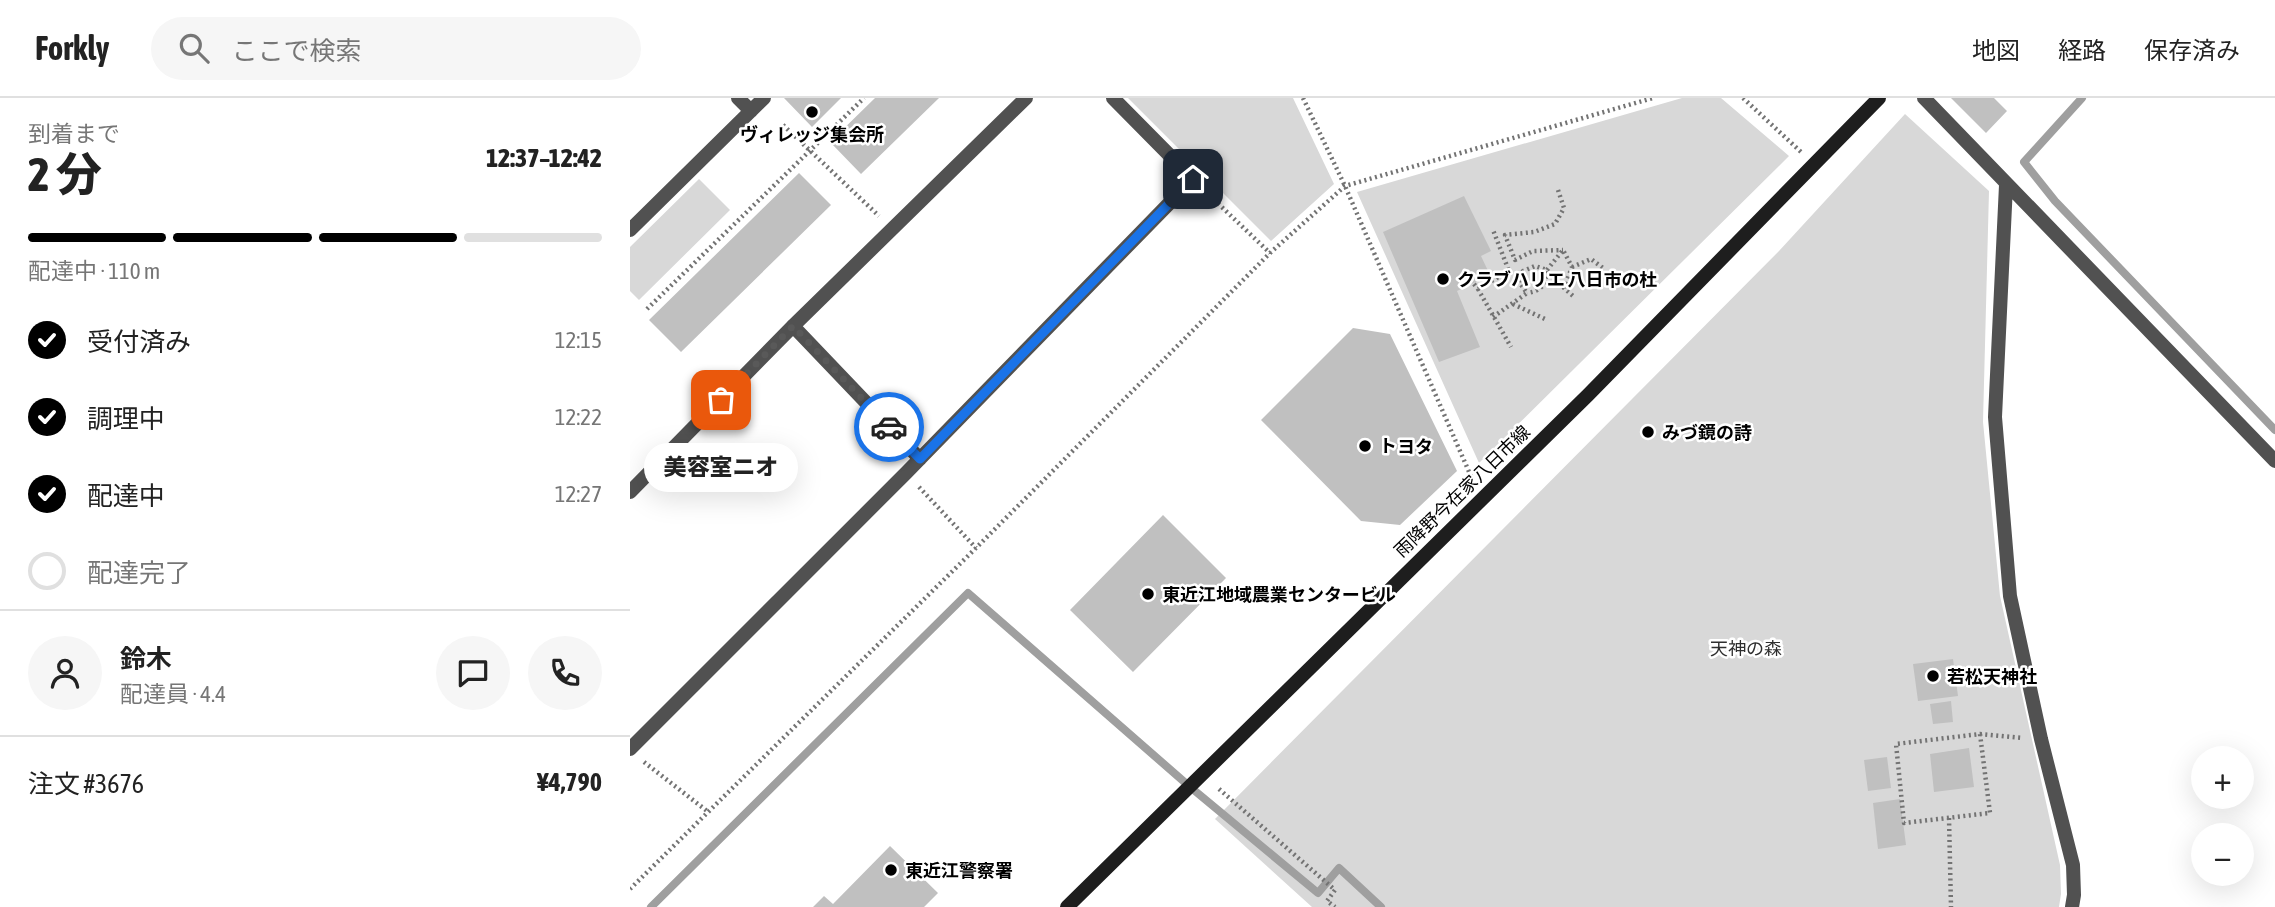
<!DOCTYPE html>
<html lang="ja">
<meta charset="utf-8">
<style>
body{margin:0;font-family:"Asap Condensed","Noto Sans JP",sans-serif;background:#f6f6f6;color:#222;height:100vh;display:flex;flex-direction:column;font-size:26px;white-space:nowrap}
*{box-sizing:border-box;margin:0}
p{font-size:23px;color:#767676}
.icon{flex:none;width:38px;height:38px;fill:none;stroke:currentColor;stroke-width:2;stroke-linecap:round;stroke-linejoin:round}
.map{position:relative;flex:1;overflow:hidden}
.panel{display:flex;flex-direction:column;background:#fff;width:630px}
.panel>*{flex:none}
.tools{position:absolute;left:1561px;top:648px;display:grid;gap:14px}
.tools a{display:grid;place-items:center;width:63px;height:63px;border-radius:50%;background:#fff;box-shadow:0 7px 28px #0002;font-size:35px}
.pin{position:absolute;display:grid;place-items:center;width:60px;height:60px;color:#fff;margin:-30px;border-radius:14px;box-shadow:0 4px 10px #0006}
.courier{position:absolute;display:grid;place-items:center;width:70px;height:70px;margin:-35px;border:5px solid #1a73e8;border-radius:50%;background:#fff;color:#222;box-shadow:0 2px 9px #0007}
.bubble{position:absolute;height:49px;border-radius:24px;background:#fff;box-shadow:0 7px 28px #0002;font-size:23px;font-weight:800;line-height:49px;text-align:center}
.head em{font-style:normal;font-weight:800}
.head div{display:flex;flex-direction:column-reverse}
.head{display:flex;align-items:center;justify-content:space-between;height:119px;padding:0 28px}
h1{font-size:46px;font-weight:800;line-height:52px}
.bar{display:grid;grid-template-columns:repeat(4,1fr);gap:10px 7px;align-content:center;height:84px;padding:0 28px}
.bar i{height:9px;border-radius:5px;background:#e0e0e0}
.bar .active{background:#000}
.bar p{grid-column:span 4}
.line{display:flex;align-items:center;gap:18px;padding:0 28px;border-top:2px solid #e0e0e0}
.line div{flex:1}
.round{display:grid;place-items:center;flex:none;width:74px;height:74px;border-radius:37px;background:#f6f6f6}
ol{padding:0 28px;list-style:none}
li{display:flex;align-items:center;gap:21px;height:77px}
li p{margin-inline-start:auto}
li .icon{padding:7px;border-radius:50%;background:#000;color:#fff;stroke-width:4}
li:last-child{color:#767676}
li i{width:38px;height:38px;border:4px solid #e0e0e0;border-radius:50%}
header{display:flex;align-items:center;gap:42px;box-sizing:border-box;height:98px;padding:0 35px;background:#fff;border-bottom:2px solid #e0e0e0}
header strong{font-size:33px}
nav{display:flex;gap:38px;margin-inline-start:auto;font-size:24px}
.search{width:490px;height:63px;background:#f6f6f6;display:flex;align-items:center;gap:18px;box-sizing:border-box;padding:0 24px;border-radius:38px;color:#767676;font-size:26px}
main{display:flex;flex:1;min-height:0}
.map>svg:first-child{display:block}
.green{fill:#d8d8d8}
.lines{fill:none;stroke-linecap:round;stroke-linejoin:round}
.stream{stroke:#9f9f9f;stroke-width:8}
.building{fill:#c0c0c0}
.path{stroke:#737373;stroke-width:4.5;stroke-dasharray:2 3.5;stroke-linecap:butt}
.minor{stroke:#515151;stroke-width:14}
.tertiary{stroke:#515151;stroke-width:14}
.secondary{stroke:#1e1e1e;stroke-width:14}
.done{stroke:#595959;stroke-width:7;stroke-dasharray:0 12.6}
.route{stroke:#1a73e8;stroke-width:9}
.poi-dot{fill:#000;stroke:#fff;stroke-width:2.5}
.labels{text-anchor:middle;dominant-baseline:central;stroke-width:5;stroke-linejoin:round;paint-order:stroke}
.poi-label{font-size:18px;font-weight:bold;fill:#000;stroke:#fff;text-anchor:start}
.street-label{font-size:18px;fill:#000;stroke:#fff}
.park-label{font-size:18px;fill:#2f2f2f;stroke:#fff}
</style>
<header>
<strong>Forkly</strong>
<div class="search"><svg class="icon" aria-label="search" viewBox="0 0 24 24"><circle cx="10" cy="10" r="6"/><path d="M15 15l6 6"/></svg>ここで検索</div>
<nav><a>地図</a><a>経路</a><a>保存済み</a></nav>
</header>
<main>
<section class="panel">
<div class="head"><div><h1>2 分</h1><p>到着まで</p></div><em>12:37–12:42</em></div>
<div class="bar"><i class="active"></i><i class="active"></i><i class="active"></i><i></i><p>配達中 · 110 m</p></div>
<ol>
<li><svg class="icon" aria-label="check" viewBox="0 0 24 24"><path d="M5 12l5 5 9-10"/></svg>受付済み<p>12:15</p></li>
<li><svg class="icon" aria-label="check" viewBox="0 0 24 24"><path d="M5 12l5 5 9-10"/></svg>調理中<p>12:22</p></li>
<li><svg class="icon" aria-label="check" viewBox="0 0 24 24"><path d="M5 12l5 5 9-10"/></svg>配達中<p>12:27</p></li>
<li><i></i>配達完了</li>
</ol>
<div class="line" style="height:126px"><a class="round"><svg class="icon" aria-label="person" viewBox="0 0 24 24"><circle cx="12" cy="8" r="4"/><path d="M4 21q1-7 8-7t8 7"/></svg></a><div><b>鈴木</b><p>配達員 · 4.4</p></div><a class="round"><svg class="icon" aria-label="chat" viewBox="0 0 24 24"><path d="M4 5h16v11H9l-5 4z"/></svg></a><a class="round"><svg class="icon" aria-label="phone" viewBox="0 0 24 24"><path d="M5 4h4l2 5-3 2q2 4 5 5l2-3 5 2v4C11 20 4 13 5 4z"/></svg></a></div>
<div class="line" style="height:91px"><div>注文 #3676</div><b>¥4,790</b></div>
</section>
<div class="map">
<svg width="1645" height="809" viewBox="0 0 1645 809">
<rect width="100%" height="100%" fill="#fff"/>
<path class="green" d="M498,0H663L704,86L641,143Z
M1052,0H1091L1159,58L849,365L727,94Z
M1275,16L1359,93L1353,324L1370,498L1430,767L1431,796L1429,809H682L585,721L1149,153Z
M69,81L100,112L9,202L0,193V149Z"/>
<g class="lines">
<path class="stream" d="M1452,0L1394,64L1425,103L1645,332
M21,809L338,495L559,688L688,795L709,770L751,809"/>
</g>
<path class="building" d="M154,0H211L182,29Z
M245,0H309L231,76L200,44Z
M1321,0H1364L1377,13L1356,35Z
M169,75L201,107L51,254L19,222Z
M834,98L861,153L851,158L860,177L827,193L850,249L809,264L753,134Z
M723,230L760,236L827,373L770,427L731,423L631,322Z
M533,417L596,480L503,574L440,512Z
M1323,561L1328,598L1288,603L1283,566Z
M1321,603L1323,624L1303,626L1300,606Z
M1339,650L1344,689L1304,694L1300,656Z
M1257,659L1261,690L1238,693L1234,662Z
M1270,701L1276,747L1248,751L1243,705Z
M260,748L308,795L294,809H183L194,798L203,806Z"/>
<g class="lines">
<path class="path" d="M673,0L715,88L843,383
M1113,0L1171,54
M153,27L249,118
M928,92L934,110L925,126L904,134L875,137L885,162L903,153L933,152
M576,94L640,155
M942,169L961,161L973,170
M917,172L933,152L942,169L934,190L943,198
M844,186L848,191L879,173L863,132
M848,191L881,249
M883,206L917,222
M17,211L234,0
M863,219L897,195L889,184L893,173L905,168L917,172C916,186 912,193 897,195
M289,389L346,450
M1350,636L1360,715L1274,725L1266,646L1350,636L1393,640
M14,664L77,713
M589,691L705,792L697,803L705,809
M1319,720L1321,809
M0,791L346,450L640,155L715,88L1023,0"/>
<path class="minor" d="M108,0L121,13
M1294,0L1645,363
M1376,87L1365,319L1380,498L1411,641L1443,767L1444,797L1442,809
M0,132L134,0
M163,228L290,361
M0,651L276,375L563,81L483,0"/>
<path class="tertiary" d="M0,394L163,228L396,0"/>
<path class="secondary" d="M437,809L958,297L1249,0"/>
</g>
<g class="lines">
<path class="done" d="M91,302L163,228L259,329"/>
<path class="route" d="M259,329L290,361L563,81"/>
</g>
<g class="poi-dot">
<circle cx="182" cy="14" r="7"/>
<circle cx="813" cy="181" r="7"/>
<circle cx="1018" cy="334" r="7"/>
<circle cx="735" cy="348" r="7"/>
<circle cx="518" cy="496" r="7"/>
<circle cx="1303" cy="578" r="7"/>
<circle cx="261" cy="772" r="7"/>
</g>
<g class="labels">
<g class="poi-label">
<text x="182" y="36" text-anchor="middle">ヴィレッジ集会所</text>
<text x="827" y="181">クラブハリエ 八日市の杜</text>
<text x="1032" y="334">みづ鏡の詩</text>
<text x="749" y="348">トヨタ</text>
<text x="532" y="496">東近江地域農業センタービル</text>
<text x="1317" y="578">若松天神社</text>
<text x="275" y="772">東近江警察署</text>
</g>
<g class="street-label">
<text transform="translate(832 393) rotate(-44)">雨降野今在家八日市線</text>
</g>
<g class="park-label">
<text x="1116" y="550">天神の森</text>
</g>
</g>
</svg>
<div class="tools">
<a>+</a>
<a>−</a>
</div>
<div class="pin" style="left:91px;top:302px;background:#ea580c"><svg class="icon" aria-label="bag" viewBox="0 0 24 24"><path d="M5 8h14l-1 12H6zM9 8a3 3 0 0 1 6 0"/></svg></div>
<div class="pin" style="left:563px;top:81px;background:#1f2937"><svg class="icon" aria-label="home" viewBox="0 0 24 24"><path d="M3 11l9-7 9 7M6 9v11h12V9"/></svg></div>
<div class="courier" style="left:259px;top:329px"><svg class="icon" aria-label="car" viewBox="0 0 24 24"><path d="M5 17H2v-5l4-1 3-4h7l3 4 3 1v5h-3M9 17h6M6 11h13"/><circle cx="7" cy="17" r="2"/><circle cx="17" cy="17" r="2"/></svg></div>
<div class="bubble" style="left:14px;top:345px;width:154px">美容室ニオ</div>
</div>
</main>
